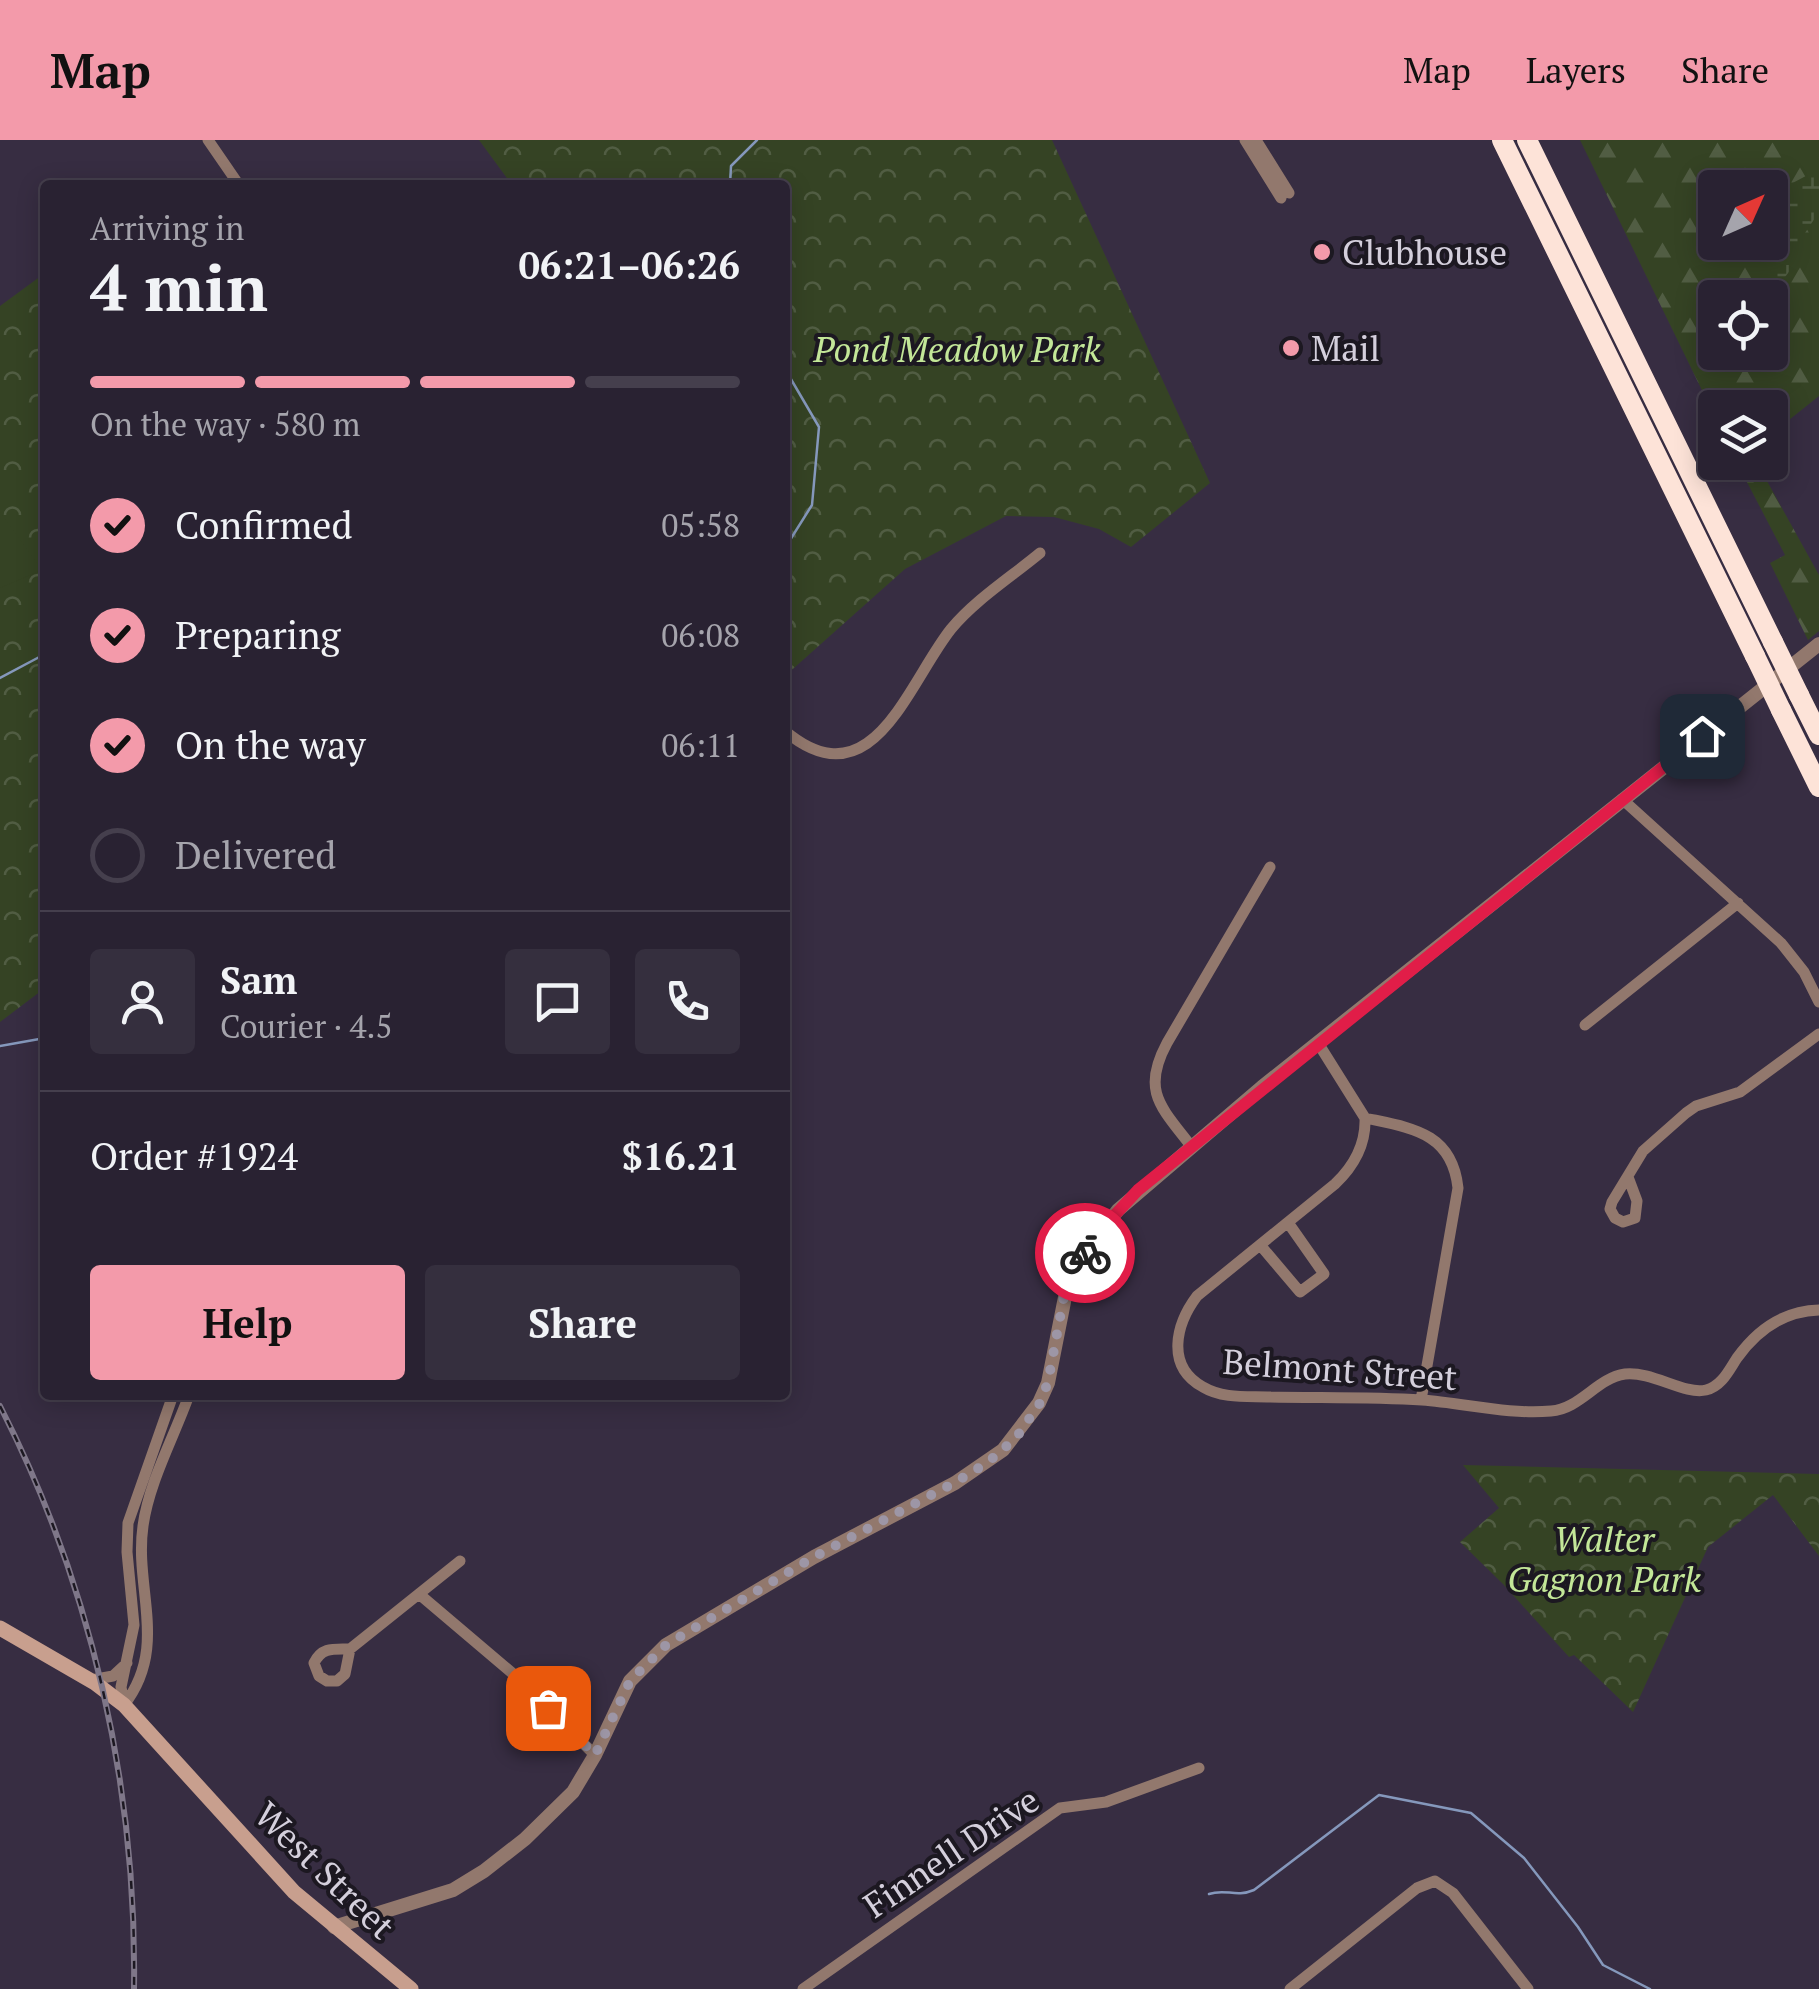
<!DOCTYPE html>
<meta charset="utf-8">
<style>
body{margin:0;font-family:"PT Serif",serif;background:#352f3e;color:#f1f3f6;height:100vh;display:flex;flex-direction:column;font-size:38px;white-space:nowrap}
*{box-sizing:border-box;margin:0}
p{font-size:32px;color:#a5a4ac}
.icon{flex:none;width:55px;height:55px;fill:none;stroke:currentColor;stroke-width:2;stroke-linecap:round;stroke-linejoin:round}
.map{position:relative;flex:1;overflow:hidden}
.sheet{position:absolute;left:40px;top:40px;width:750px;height:1220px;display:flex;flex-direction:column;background:#292232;border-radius:10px;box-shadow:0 5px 25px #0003,0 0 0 2px #453f4d}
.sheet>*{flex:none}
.needle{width:65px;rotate:45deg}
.buttons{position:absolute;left:1698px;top:30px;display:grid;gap:20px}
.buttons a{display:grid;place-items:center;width:90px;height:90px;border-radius:10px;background:#292232;box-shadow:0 5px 25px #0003,0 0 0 2px #453f4d;font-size:50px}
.pin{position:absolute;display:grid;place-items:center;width:85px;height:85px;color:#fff;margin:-42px;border-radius:20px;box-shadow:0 5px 15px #0006}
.courier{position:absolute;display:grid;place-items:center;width:100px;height:100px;margin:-50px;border:8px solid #e11d48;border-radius:50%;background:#fff;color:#222;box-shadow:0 2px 12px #0007}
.summary em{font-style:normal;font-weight:700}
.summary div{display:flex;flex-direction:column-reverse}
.summary{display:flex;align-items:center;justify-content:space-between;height:170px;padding:0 50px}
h1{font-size:65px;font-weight:700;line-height:75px}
.bar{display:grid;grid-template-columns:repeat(4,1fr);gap:15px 10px;align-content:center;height:120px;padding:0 50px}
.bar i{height:12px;border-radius:8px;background:#453f4d}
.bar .on{background:#f39aaa}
.bar p{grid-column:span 4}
.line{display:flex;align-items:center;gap:25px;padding:0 50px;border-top:2px solid #453f4d}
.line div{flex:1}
.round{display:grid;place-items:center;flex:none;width:105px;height:105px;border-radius:10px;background:#352f3e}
ol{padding:0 50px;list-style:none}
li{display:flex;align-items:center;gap:30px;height:110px}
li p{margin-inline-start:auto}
li .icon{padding:10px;border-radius:50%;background:#f39aaa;color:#111;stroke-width:4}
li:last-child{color:#a5a4ac}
li i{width:55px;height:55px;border:5px solid #453f4d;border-radius:50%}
.button{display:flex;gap:20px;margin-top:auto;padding:20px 50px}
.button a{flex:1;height:115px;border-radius:10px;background:#f39aaa;color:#111;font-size:40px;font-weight:700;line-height:115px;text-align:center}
.button a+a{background:#352f3e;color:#f1f3f6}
header{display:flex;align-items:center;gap:60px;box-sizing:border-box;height:140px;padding:0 50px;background:#f39aaa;color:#111}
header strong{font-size:48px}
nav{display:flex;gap:55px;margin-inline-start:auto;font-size:35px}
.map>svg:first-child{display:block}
.forest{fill:url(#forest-firs);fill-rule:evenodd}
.wetland{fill:url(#wetland-marsh)}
.park{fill:url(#park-crowns)}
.garden{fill:#354324}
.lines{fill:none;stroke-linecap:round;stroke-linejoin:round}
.stream{stroke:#8598bc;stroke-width:2.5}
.minor{stroke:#92786d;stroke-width:11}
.tertiary{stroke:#92786d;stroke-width:14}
.secondary{stroke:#c89f8e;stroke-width:15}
.motorway{stroke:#fde3d8;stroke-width:20}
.rail-casing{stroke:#7f7789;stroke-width:6}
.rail{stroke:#1c1821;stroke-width:2.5;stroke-dasharray:8;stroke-linecap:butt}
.motorway-bridge{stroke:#fde3d8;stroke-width:20}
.done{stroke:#9d96a6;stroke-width:10;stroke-dasharray:0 18}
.route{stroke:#e11d48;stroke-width:12}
.poi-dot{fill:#f39aaa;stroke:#1c1821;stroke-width:4}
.labels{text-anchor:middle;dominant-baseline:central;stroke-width:8;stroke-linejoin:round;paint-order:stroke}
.poi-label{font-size:35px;fill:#d4cfdc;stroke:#1c1821;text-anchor:start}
.park-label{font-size:35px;font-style:italic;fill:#c3e798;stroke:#1c1821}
.street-label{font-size:35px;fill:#d4cfdc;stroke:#1c1821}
</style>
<header>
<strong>Map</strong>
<nav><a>Map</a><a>Layers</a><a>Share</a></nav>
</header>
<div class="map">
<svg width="1819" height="1849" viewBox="0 0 1819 1849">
<defs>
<pattern id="forest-firs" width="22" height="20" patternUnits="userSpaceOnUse" patternTransform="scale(2.5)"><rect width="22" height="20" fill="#354324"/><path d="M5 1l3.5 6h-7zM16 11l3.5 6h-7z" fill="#515d43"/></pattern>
<pattern id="wetland-marsh" width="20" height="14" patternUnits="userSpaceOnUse" patternTransform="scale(2.5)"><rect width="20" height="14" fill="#354324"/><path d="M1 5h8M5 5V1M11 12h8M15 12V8" fill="none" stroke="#515d43"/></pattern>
<pattern id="park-crowns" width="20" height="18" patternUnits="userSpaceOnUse" patternTransform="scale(2.5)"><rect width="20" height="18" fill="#354324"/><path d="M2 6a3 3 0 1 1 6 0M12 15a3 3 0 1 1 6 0" fill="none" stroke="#515d43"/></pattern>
</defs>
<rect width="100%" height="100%" fill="#372d42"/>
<path class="forest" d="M1580,0H1819V256L1770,295V268H1715V277ZM1715,48H1770V102H1715ZM1715,158H1770V212H1715Z
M1737,323H1757L1819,435V491L1808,500L1770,423L1785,415Z"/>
<path class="wetland" d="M1819,29V72L1805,93L1791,129L1774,152L1768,151C1757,130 1751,120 1726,124L1710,102L1715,77V102H1770V55Z"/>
<path class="park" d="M479,0H1052L1210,343L1131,407L1099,389L1054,377L1006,376L905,429L785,536V45H512Z
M45,133V848L0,882V166Z
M1463,1325L1819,1334V1416L1773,1355L1708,1407L1633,1572L1574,1515L1569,1517L1503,1444L1460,1402L1499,1368Z"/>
<path class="garden" d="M0,372L42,430L0,448Z"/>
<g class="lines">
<path class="stream" d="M730,45L731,26L757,0
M785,229L819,287L812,365L785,408
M0,538L45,514
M0,906L45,898
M1209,1754C1226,1748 1235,1758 1254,1750L1379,1655L1471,1673L1524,1718L1578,1787L1603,1825L1650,1849"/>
<path class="minor" d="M208,0L239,45
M1245,0L1281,58
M1256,0L1289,53
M785,591C872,664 908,543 951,489C975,460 1011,437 1040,413
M1622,659L1781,803L1804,832L1819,862
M1585,885L1738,763
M1318,903L1365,978C1366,1005 1354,1026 1335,1044L1197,1156C1176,1184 1165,1226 1203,1247C1223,1259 1248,1256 1270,1257C1321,1258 1372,1257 1422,1260C1464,1263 1509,1275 1551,1271C1580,1269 1597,1238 1625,1234C1652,1231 1684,1255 1706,1250C1722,1246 1729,1230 1737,1218C1757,1190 1784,1171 1819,1170
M1365,978C1411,988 1452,992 1458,1048L1421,1260
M1191,1006C1161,967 1141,951 1167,903L1270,727
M1628,1037L1637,1061L1635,1078L1623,1082L1615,1078L1610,1069L1612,1062L1643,1011L1686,973L1696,966L1740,952L1819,894
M1261,1106L1300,1152L1324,1134L1289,1084
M419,1454L511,1532L595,1615
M350,1509L345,1534L337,1541H327L319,1536L314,1523C322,1507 333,1509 350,1509L460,1421
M91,1540L113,1536L127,1523
M124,1565C169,1507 134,1449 143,1386C149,1342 174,1297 189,1255
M124,1565L121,1547L134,1485L127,1412L128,1383L173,1255
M803,1849L1060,1668L1106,1662L1199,1628
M1290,1849L1417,1748L1435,1741L1453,1753L1528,1849"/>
<path class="tertiary" d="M334,1787L453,1750L484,1731L525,1699L573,1652L595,1615L630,1541L666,1505L814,1417L955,1343L1003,1310L1039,1263L1048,1243L1065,1157L1073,1135L1087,1110L1118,1070L1262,947L1819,504"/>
<path class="secondary" d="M0,1488L95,1543L124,1565L294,1752L411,1849"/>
<path class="motorway" d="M1502,0L1755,516
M1527,0L1773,502
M1799,555L1819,595
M1781,570L1819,647"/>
<defs>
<path id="rail" d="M0,1266C92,1446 137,1647 134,1849"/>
</defs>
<use href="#rail" class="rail-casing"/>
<use href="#rail" class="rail"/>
<path class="motorway-bridge" d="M1773,502L1799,555
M1755,516L1781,570"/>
</g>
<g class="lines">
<path class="done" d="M548,1568L595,1615L630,1541L666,1505L814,1417L954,1343L987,1323L1016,1298L1040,1263L1048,1242L1064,1156L1085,1113"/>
<path class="route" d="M1085,1113L1102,1089L1138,1050L1702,596"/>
</g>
<g class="poi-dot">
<circle cx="1322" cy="112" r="10"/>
<circle cx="1291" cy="208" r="10"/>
</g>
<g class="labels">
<g class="poi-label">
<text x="1342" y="112">Clubhouse</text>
<text x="1311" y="208">Mail</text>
</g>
<g class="park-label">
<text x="957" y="209">Pond Meadow Park</text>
<text x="1604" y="1399">Walter<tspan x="1604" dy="40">Gagnon Park</tspan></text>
</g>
<g class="street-label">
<text transform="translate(1340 1229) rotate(4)">Belmont Street</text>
<text transform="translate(951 1712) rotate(-34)">Finnell Drive</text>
<text transform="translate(325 1730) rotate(44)">West Street</text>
</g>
</g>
</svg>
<div class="buttons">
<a><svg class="needle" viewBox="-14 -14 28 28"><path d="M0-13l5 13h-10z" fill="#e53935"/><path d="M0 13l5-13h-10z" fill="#a5a4ac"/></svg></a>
<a><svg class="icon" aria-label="locate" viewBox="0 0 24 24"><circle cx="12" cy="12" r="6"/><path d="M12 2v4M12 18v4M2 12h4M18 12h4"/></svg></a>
<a><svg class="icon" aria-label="layers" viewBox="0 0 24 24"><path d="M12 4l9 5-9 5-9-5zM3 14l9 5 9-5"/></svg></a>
</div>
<div class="pin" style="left:548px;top:1568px;background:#ea580c"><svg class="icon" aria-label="bag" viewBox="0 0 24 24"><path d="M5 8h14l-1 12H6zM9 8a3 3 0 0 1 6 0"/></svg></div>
<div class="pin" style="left:1702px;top:596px;background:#1f2937"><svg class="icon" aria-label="home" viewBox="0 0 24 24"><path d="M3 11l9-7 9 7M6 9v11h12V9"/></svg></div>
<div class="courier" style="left:1085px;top:1113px"><svg class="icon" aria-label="bike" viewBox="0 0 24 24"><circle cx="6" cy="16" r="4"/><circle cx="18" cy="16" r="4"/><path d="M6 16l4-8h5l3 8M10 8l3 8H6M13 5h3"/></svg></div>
<section class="sheet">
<div class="summary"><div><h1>4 min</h1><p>Arriving in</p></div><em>06:21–06:26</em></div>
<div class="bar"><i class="on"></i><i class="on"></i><i class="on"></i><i></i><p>On the way · 580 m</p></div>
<ol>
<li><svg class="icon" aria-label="check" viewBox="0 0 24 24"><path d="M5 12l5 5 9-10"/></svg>Confirmed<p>05:58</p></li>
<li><svg class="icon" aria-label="check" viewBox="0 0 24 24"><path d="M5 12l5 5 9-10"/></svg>Preparing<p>06:08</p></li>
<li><svg class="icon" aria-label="check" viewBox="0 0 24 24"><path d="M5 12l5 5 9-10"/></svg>On the way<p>06:11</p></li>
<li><i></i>Delivered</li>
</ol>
<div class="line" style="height:180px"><a class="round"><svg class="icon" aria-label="person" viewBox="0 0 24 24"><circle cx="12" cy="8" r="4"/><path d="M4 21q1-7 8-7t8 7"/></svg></a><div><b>Sam</b><p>Courier · 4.5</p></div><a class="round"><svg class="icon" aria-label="chat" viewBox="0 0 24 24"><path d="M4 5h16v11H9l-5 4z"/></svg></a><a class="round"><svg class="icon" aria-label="phone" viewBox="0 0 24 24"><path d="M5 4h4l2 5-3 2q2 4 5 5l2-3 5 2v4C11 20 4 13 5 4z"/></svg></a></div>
<div class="line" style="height:130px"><div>Order #1924</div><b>$16.21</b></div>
<div class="button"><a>Help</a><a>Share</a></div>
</section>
</div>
